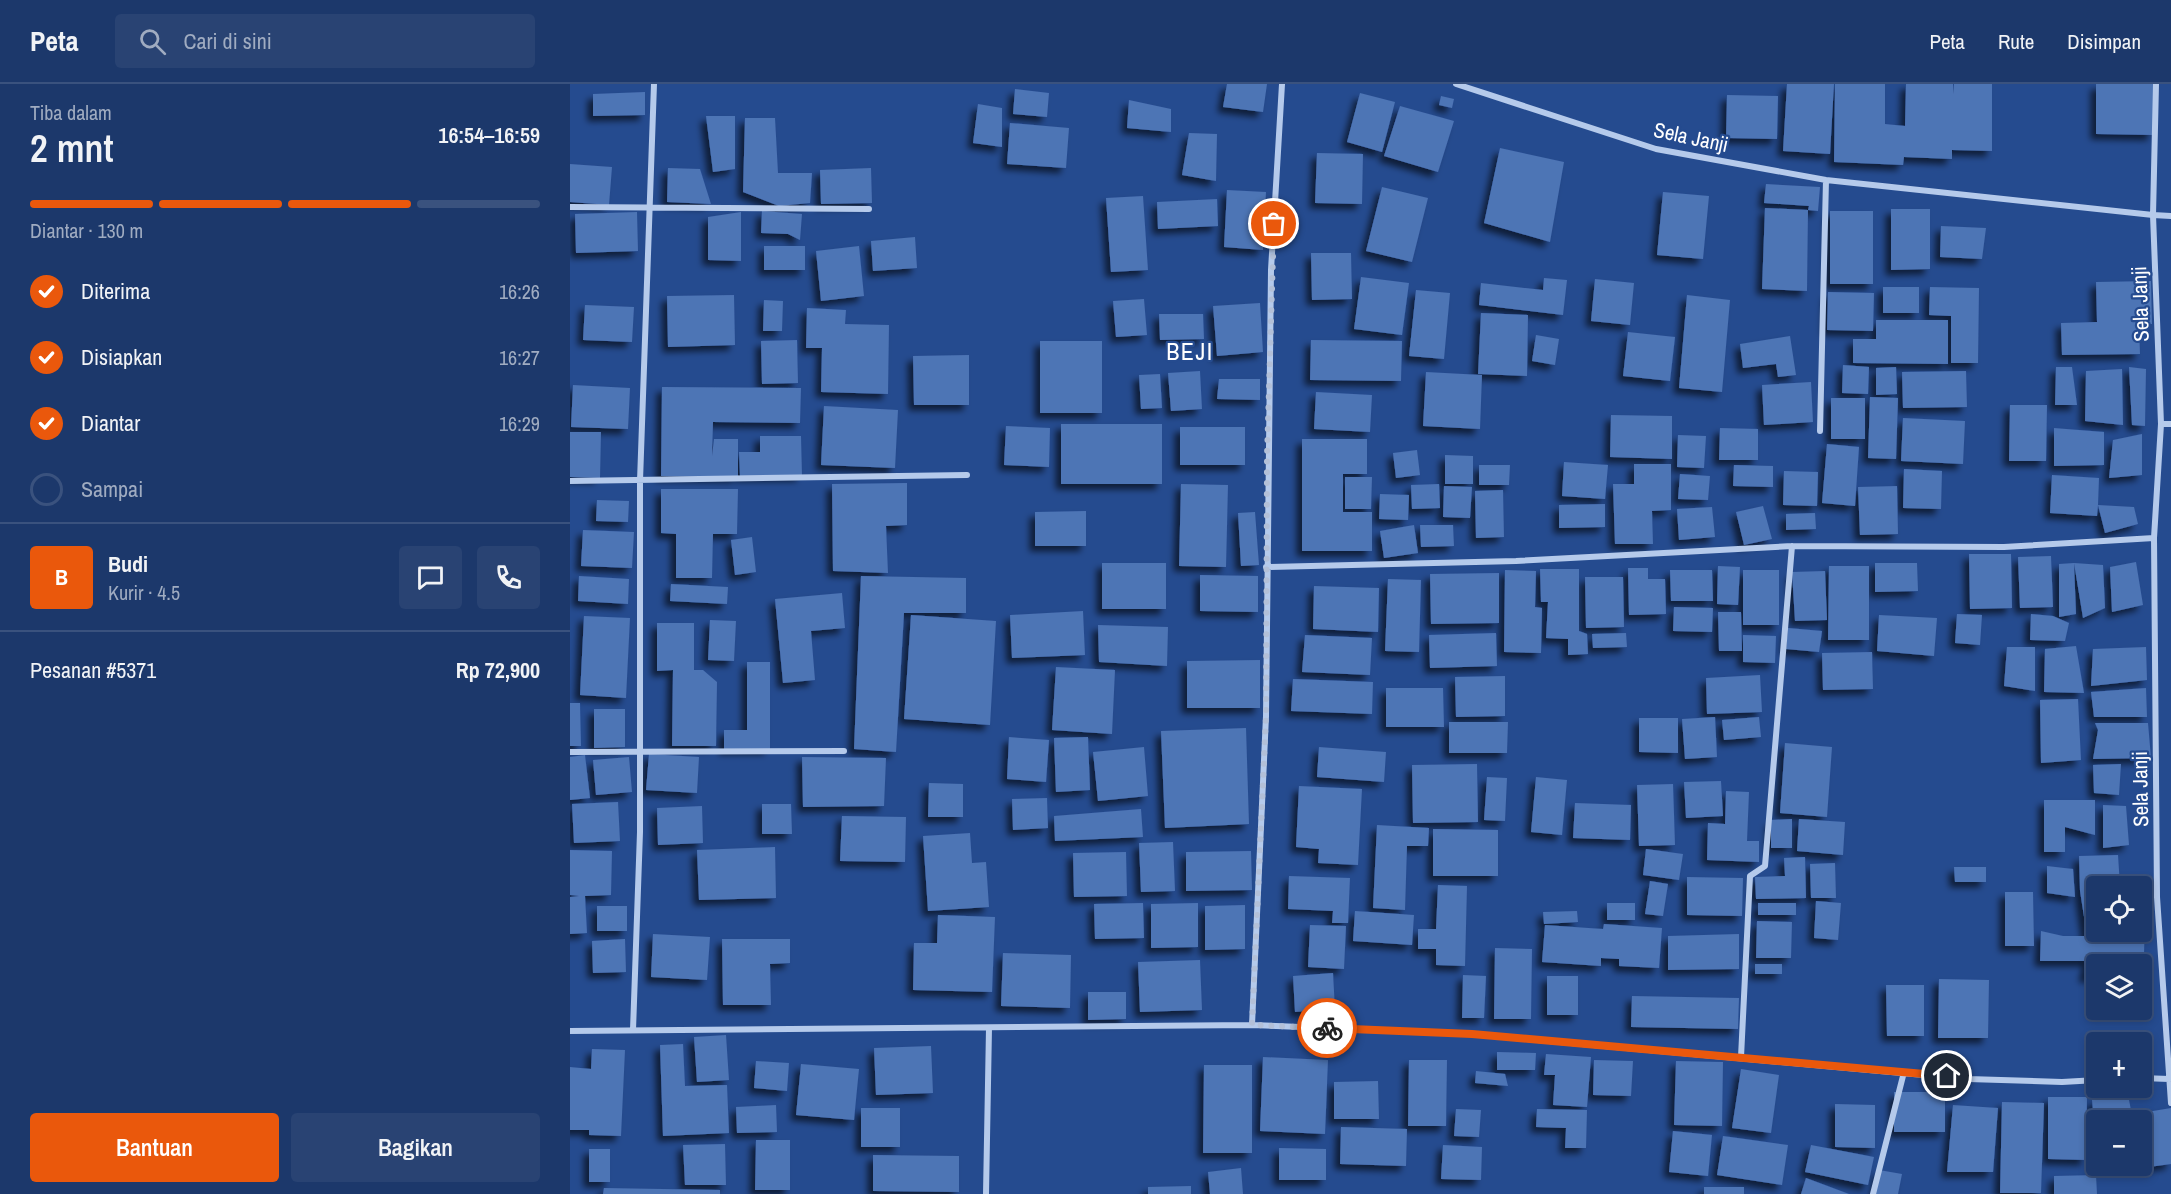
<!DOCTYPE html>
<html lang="id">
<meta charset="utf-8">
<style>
body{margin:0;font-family:"Archivo Narrow",sans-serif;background:#294373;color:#f1f3f6;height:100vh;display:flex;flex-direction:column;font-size:22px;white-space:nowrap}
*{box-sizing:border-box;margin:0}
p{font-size:20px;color:#a0acc1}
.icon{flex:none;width:33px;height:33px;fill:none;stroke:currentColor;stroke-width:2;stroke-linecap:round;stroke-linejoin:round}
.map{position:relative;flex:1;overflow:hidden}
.details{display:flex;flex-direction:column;background:#1c386b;width:570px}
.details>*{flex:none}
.controls{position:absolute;left:1516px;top:792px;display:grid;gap:12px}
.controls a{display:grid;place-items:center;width:66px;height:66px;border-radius:6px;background:#1c386b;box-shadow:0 3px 9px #0003,0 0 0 2px #3a527e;font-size:30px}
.pin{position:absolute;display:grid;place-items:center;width:51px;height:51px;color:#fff;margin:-26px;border:3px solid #fff;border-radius:50%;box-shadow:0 2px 6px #0007}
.courier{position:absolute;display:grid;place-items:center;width:60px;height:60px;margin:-30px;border:4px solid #ea580c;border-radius:50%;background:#fff;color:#222;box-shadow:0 2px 8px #0007}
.headline em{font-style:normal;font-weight:600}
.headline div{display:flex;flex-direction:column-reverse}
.headline{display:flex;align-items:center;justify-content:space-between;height:102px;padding:0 30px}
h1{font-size:39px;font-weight:600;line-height:45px}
.bar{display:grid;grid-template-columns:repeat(4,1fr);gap:9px 6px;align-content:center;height:72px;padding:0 30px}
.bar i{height:8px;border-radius:4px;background:#3a527e}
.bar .active{background:#ea580c}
.bar p{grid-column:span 4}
.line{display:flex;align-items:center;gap:15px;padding:0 30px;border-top:2px solid #3a527e}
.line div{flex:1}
.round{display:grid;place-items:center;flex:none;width:63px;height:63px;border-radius:6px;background:#294373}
ol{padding:0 30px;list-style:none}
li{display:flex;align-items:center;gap:18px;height:66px}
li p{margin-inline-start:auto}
li .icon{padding:6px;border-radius:50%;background:#ea580c;color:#fff;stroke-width:4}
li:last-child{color:#a0acc1}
li i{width:33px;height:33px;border:3px solid #3a527e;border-radius:50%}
.action{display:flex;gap:12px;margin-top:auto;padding:12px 30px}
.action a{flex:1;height:69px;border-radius:6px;background:#ea580c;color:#fff;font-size:24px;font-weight:600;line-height:69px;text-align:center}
.action a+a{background:#294373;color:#f1f3f6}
header{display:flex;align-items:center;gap:36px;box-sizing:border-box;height:84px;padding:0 30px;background:#1c386b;border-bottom:2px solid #3a527e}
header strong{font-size:28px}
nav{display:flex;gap:33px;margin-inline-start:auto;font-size:21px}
.search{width:420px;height:54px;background:#294373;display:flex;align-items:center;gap:15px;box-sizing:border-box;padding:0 21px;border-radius:6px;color:#a0acc1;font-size:22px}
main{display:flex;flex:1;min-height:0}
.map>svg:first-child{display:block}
.building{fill:#4d74b5;filter:url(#shadow)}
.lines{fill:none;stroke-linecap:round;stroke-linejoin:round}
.minor{stroke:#b5caeb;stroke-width:6}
.done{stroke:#b3c0d8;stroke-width:6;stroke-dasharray:0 10.8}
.route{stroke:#ea580c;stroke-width:8}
.labels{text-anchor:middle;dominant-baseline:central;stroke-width:4.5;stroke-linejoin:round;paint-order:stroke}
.street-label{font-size:21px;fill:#fff;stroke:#254b8f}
.quarter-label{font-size:24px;letter-spacing:1.5px;fill:#fff;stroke:#254b8f}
</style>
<header>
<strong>Peta</strong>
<div class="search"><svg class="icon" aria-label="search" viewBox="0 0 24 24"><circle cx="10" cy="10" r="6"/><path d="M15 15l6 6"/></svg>Cari di sini</div>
<nav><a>Peta</a><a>Rute</a><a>Disimpan</a></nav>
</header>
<main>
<section class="details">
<div class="headline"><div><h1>2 mnt</h1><p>Tiba dalam</p></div><em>16:54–16:59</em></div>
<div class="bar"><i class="active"></i><i class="active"></i><i class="active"></i><i></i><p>Diantar · 130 m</p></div>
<ol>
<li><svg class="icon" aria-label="check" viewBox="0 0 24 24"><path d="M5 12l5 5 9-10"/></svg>Diterima<p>16:26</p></li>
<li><svg class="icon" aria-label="check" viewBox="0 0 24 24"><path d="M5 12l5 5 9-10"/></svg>Disiapkan<p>16:27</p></li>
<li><svg class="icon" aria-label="check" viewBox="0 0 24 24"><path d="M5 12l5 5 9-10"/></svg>Diantar<p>16:29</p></li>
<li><i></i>Sampai</li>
</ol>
<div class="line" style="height:108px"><b class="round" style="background:#ea580c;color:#fff">B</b><div><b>Budi</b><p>Kurir · 4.5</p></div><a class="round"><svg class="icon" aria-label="chat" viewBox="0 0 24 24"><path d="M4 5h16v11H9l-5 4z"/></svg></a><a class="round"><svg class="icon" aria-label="phone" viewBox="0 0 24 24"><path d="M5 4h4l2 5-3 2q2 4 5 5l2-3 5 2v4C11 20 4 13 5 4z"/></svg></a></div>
<div class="line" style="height:78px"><div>Pesanan #5371</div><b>Rp 72,900</b></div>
<div class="action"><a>Bantuan</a><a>Bagikan</a></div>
</section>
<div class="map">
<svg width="1601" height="1110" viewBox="0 0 1601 1110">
<defs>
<filter id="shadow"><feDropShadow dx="-5.5" dy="5.5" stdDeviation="3" flood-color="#0009"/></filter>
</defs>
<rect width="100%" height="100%" fill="#254b8f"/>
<path class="building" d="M657,0H697L693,28L653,23Z
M1217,0H1264L1260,70L1213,67Z
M1265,0H1315V40L1335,42L1336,0H1383V10L1384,0H1422V67L1382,66V75L1334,73L1333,81L1264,78Z
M1526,0H1583V51L1526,50Z
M445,5L479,9L477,33L443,30Z
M75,8V31L23,32V10Z
M790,9L825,18L812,68L777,58Z
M1157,11L1208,12L1207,55L1156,54Z
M871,12L884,15L882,24L869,21Z
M559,16L601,25V48L557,44Z
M408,20L432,24V63L403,59Z
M830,22L884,37L868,88L814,72Z
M136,32H165V85L143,88Z
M175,34H205L208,89H242L240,119L209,122L173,108Z
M440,39L499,44L496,84L437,80Z
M619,49L647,50L646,97L612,91Z
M930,64L994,78L980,158L914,139Z
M747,69L793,70L792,120L745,119Z
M0,80L42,83L39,121L0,118Z
M98,84L130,85L141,120L97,118Z
M301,84L302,119L251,120L250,86Z
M1196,100L1250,103L1248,127L1238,126L1239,122L1194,119Z
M812,103L858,114L842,178L796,167Z
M657,106L696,108L693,166L654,163Z
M1093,108L1139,112L1133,175L1087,171Z
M573,112L578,186L541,188L536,114Z
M647,115L648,142L588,145L587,118Z
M1195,124L1238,126L1237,207L1192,205Z
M1321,125H1360V185L1321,186Z
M192,127L232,130L230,156L218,150L191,149Z
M1260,127H1303V200H1260Z
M67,128L68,167L6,169L5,130Z
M171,128V177L138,176V133Z
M1371,142L1416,144L1412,175L1370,173Z
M345,153L347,184L303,187L301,157Z
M194,162H235V186H194Z
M289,162L294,212L251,217L246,167Z
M741,169H781L782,215L742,216Z
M791,193L839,199L832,251L784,245Z
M974,194L997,196L993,231L909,221L911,199L973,206Z
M1025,195L1064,199L1060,241L1021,237Z
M1581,197L1582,240H1569L1570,270L1492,271L1491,239L1527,238L1526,198Z
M1313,203H1349V229H1313Z
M1360,203L1409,204L1408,279H1381V232L1359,231Z
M846,206L880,209L874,275L839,272Z
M1258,208L1304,209L1303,247L1257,246Z
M164,211L165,261L98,263L97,212Z
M1117,211L1160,216L1152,308L1109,304Z
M574,215L577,251L546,253L543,217Z
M194,216L213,217L212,247H193Z
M690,219L693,268L647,272L643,222Z
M15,221L64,223L62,258L13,256Z
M237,224L276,226L275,240L319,241L318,310L251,308L252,264H236Z
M911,229L958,231L957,292L908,290Z
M589,230H633L634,255L590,256Z
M1306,236H1378V280L1283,279V255H1306Z
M1058,248L1105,253L1100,297L1053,292Z
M966,251L989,255L985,281L962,277Z
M1220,252L1226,291L1208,293L1206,280L1173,284L1170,260Z
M227,256L228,299L192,300L191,257Z
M741,256L832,257L831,297L740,296Z
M470,257H532V329H470Z
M399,271V321H344L343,272Z
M1273,281L1299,283L1298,310L1272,309Z
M1326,283L1327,310L1306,311V284Z
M1486,283H1502L1507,321H1485Z
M1559,283L1576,285L1575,342L1562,341Z
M1552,285L1553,341L1515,337L1516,287Z
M630,287L632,325L601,327L598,289Z
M1396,287L1397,323L1333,324L1332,288Z
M856,288L912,291L910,345L853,342Z
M590,290L592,324L571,325L569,291Z
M649,295H690V316L647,315Z
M1241,298L1243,338L1194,341L1192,301Z
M3,301L60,304L58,345L1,343Z
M92,303L231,304L230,339L143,338L142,372L144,355H168V393L91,392Z
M746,308L802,311L800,348L744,345Z
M1300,313L1328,314L1326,375L1298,374Z
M1261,314H1295V355H1261Z
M1440,321H1477L1476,377H1439Z
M254,322L328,326L325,384L251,381Z
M1041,331L1102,332V375L1040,373Z
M1333,334L1395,337L1393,380L1331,377Z
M491,340H592V400H491Z
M436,342L480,344L479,383L434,381Z
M610,343H675V381H610Z
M1150,344L1188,345V376H1149Z
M1484,344L1534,348V381L1484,382Z
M0,348H31L30,394L0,393Z
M1572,350V391L1539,394L1543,356Z
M1108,351L1136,352L1134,384L1107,383Z
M190,352H231L232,392H170L169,368H190Z
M732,355H797V390H773V428H802V467H732Z
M1257,360L1289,363L1285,422L1252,419Z
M847,366L850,391L826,394L823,369Z
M875,371L903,372V400H875Z
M994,378L1038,381L1035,415L992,412Z
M1064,380H1101V426L1082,427L1083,460H1045L1043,400H1064Z
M909,381H940L939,401H909Z
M1164,381L1203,382V403L1163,402Z
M1334,385L1372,387L1371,425L1333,424Z
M1214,387L1248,388L1247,422L1213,421Z
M1110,390L1140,392L1138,416L1108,415Z
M1482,391L1529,394L1528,421L1564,423L1568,440L1535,449L1528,421L1527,432L1480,429Z
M775,393H802L801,425H775Z
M337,399V441L316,442L318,489L263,487L262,400Z
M611,400L658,401L656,483L609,482Z
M869,400L870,424L842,425L841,401Z
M874,402L902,403L900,434L873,433Z
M1327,402L1328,450L1290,451L1288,403Z
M91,405H168L167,450H143L142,494H106V450L91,449Z
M933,406L934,453L906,454L905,407Z
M810,410L839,411L838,436L809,435Z
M27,416L59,417L58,438L26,437Z
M1035,420V443L989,444V421Z
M1193,422L1202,455L1174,461L1166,428Z
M1142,423L1145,453L1109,456L1107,425Z
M516,427V462H465V428Z
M685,428L689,481L671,482L668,429Z
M1245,429L1246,445L1216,446V430Z
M844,441L848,469L814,474L810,447Z
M850,441H883L884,462L851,463Z
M13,446L64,448L62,484L11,482Z
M182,453L186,488L165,491L161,456Z
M1399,470H1441L1442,524L1400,525Z
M1481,472L1483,523L1450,524L1448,473Z
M1566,478L1573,521L1542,528L1540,483Z
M532,479H596V525H532Z
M1305,479H1347L1348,507L1305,508Z
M1504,479L1506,530L1489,533V480Z
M1504,479L1533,481L1535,524L1513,534Z
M1148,482L1170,483L1168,521L1147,520Z
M1259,482H1299V556H1258Z
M1058,484H1078V495H1095L1096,530L1059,531Z
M970,485H1009V547L1017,550L1018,570L998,571V555L976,554L978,518H971Z
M935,486L966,487L965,523L972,524L971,569L934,568Z
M1100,486H1142L1143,517H1101Z
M1173,486H1209V541H1173Z
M1255,487L1257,536L1225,537L1222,488Z
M929,489V539L861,540L860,490Z
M630,491L688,492V528L630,527Z
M9,492L59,495L58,520L8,517Z
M291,492L396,494V529H334L326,668L284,665Z
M1015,493H1053L1054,543L1016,544Z
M818,495L851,496L849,568L815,567Z
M101,500L158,503L157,520L100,517Z
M744,502L809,504L808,548L743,545Z
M272,509L275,544L241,547L245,596L213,599L205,515Z
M1104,523L1143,524L1142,548L1103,547Z
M513,527L515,571L442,574L440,531Z
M1148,528H1171L1172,567H1149Z
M1387,530L1412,531L1410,561L1385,559Z
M1461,530L1483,532L1499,539L1495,557L1460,556Z
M341,531L426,537L420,641L334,635Z
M1309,531L1367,534L1364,572L1307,567Z
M14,532L60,534L56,614L10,611Z
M140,536L166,537L164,577L138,576Z
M87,539H124V586H133L147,598L146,662H102L103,586L87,587Z
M528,541L598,543L597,582L529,578Z
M1218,544L1252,547L1249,568L1216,565Z
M926,549L927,582L860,584L859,551Z
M1056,549L1057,563L1023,564L1022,550Z
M735,551L802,554L800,591L732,588Z
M1173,551L1206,552L1205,579L1173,578Z
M1506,562L1514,609L1474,608L1475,565Z
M1437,563H1465V607L1434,602Z
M1576,563L1577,596L1521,602L1523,565Z
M1302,568L1303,605L1253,606L1252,569Z
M690,576V624H617V577Z
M177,578H200V665H154V646H177Z
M486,583L545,586L542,650L482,646Z
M1190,591L1192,628L1137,630L1136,594Z
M935,592V632L886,633L885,593Z
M723,595L803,598L802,630L721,627Z
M816,604H873L874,643H816Z
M1576,604L1577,633H1524L1521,608Z
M1508,615L1511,676L1471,679L1470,616Z
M0,619H10L11,662H0Z
M24,625H55V663L24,664Z
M1145,633L1147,673L1115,675L1112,635Z
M1189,633L1191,653L1154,656L1152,636Z
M1069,634H1108V669L1069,668Z
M879,638H938L937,669H879Z
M1525,639H1578L1581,674L1523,675L1528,646Z
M676,644L679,740L595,744L591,647Z
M439,653L479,656L476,698L437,695Z
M518,653L520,706L486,708L484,654Z
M1215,659L1262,663L1257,733L1210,729Z
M574,663L578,712L528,717L523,668Z
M749,663L816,668L814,698L747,693Z
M79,670L129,673L127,709L76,706Z
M15,671L20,714L0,716V673Z
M59,673L62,708L26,711L23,676Z
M232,673L316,674L314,722L233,723Z
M907,680L908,738L843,739L842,681Z
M1551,680L1549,711L1524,709L1523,681Z
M917,693L937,694L935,737L914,736Z
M966,693L997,696L992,751L961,748Z
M1151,697L1153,732L1116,734L1114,698Z
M359,699L393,700V733H358Z
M1103,700L1105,761L1069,762L1067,701Z
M729,702L792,705L788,781L748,779L749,765L726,763Z
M1156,707L1179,708L1177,757H1189V778L1137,776L1138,739L1155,740Z
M477,714L478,744L443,746L442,715Z
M1474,716H1525V751L1495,743V768H1474Z
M48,718L50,757L4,759L2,720Z
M1005,719L1061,721L1060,756L1003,754Z
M192,720H221L222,750H192Z
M1533,721L1556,722L1559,761L1533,764Z
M132,722L133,759L88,761L87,724Z
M571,725L573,753L485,757L484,732Z
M272,732L336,733L335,778L270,777Z
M1222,735V764H1201V736Z
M1229,735L1275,738L1273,771L1227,767Z
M807,741L859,744L858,762H837L835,826L803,824Z
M863,745L928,746V792H863Z
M400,749L402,779L416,778L419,823L358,827L353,752Z
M603,758L605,807L571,808L569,759Z
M205,763L206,814L129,816L127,766Z
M1076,765L1113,770L1109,796L1073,791Z
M0,766L42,767L41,811L15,812L17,849L0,850V813L9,812L0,811Z
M681,767L682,806L616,807V768Z
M556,768L557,812L504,813L503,769Z
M1548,771L1550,802H1527V848H1572V836H1575L1574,870H1555V880H1527V893H1514L1518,877H1470L1471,847L1493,852H1517L1510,807L1509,772Z
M1235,773L1236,814L1186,815L1185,793L1215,792L1214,774Z
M1265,779L1266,814H1241L1240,780Z
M1477,782L1503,785L1505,813L1477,809Z
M1384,783H1416V798H1385Z
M719,792L780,794L778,839H762L763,827L718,825Z
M1117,793L1173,794L1172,832L1117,831Z
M1080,797L1098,800L1093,832L1075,830Z
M868,801L897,802L895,882L866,881V865H848V845H866Z
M1435,808H1463L1464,862H1435Z
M1246,817L1271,819L1268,856L1244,854Z
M573,819L574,854L525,855L524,820Z
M628,819V863L581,864V820Z
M1037,819H1065V836H1037Z
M1188,819H1226V831H1188Z
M675,821V865L635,866V822Z
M27,822H57V847H27Z
M785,827L844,831L842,861L783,857Z
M1007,827L1008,838L974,840L973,828Z
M368,831L425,833L422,908L343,906L344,859H367Z
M1187,837L1222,838L1221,874H1186Z
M1034,840L1092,844L1089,884L1049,882V875L1031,874V882L972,878L975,841L1033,845Z
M740,841L776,842L774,885L738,883Z
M83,850L140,853L137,896L81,893Z
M1169,850V885L1098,886V852Z
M55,855L56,888L23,889L22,857Z
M152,855H220V879L200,880L201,921H153Z
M925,864L962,865L961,935H924Z
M433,869L501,871L500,924L431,922Z
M630,876L632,926L570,928L568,878Z
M1185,880H1212V890H1185Z
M763,889L765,925L725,928L723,892Z
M893,891L916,892L914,934H892Z
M977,892H1008V931H977Z
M1369,895L1419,896L1418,954H1368Z
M1316,901H1354V952H1317Z
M518,908H556V935L518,936Z
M1062,912L1169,914L1168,945L1061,943Z
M156,951L159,996L127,998L124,953Z
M113,960L115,1002L157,1001L159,1049L93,1052L90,961Z
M361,962L363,1009L306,1011L304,964Z
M22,965L55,966L51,1052L19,1051V1046H0V983L21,985Z
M927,968L966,969L965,986H927Z
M976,970L1021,973L1017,1023L983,1021L985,991H974Z
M693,973L758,976L755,1050L690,1047Z
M839,976H877L876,1042H838Z
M1024,976L1063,977L1061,1012L1023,1011Z
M186,977L219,979L217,1007L184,1004Z
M1106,977L1153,978L1152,1042L1104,1041Z
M231,980L289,985L284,1036L226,1031Z
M634,981H682V1069H633Z
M1171,985L1209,991L1201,1049L1162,1044Z
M906,987L935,990L938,1002L905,999Z
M808,997L809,1035H764V998Z
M1324,1008H1375V1048H1324Z
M1478,1013H1517L1516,1076L1478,1075Z
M1522,1016H1559L1563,1036H1527L1525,1049Z
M1432,1018L1474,1019L1471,1109H1430Z
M1265,1020L1305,1021V1064L1265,1063Z
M206,1021L207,1048L167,1049L166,1023Z
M1383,1021L1428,1024L1423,1088H1377Z
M291,1024H330V1063H291Z
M1601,1024V1080L1579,1083L1571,1029Z
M886,1025L911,1026L909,1053L884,1052Z
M967,1025L1017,1026L1016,1064H995L996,1044L966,1043Z
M771,1043L837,1045L836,1082L770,1080Z
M1103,1047L1142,1051L1138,1092L1099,1088Z
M1153,1052L1218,1061L1212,1101L1147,1091Z
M186,1056H220V1106H185Z
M155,1060L156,1101H115L113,1061Z
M873,1061L912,1063L911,1096L871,1095Z
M1241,1061L1304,1073L1298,1101L1235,1088Z
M709,1064L756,1065V1096H709Z
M19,1065H40V1098H19Z
M303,1071L389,1072V1108L303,1107Z
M671,1084L673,1110H640L638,1088Z
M1309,1086L1332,1090L1328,1110H1305Z
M1526,1091L1527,1110H1484V1092Z
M1236,1094L1279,1110H1231Z
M621,1102V1110H578V1103Z
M1134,1103H1174V1110H1134Z
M34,1104L150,1106V1110H33Z"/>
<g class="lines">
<path class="minor" d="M886,0L1086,65L1256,96L1583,131L1591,340L1584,454L1587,813L1601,1019
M1586,0L1583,131L1601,132
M0,123L299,125
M1591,340H1601
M1250,347L1256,96
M0,397L397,391
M696,483L946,477L1222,462L1434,463L1584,454
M0,668L274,667
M682,941L696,632L701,186L712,0
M63,946L70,748V397L84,0
M0,947L682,941L902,950L1398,995L1492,998L1527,996
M1171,973L1180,792L1195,782L1222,462
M1572,994L1599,995
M416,1110L419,944
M1303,1110L1334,988"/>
</g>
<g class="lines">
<path class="done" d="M704,140L697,370L696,632L682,941L757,944"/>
<path class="route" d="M757,944L902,950L1377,992"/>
</g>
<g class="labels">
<g class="street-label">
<text transform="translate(1121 53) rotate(12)">Sela Janji</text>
<text transform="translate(1570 220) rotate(-92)">Sela Janji</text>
<text transform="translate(1570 705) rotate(-91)">Sela Janji</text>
</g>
<g class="quarter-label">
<text x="620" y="267">BEJI</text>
</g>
</g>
</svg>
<div class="controls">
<a><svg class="icon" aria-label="locate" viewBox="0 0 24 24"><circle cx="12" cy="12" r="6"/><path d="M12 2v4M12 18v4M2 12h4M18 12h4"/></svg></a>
<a><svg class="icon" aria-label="layers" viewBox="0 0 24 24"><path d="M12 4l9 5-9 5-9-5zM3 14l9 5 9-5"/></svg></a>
<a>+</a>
<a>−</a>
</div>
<div class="pin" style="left:704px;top:140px;background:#ea580c"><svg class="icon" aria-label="bag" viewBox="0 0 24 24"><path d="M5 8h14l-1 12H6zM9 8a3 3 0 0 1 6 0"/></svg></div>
<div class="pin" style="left:1377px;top:992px;background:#1f2937"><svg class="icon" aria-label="home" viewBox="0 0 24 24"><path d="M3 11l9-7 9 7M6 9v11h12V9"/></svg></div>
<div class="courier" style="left:757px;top:944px"><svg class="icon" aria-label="bike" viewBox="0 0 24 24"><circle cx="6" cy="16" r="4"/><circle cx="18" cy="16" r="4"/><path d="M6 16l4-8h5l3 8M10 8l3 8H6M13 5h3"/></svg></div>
</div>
</main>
